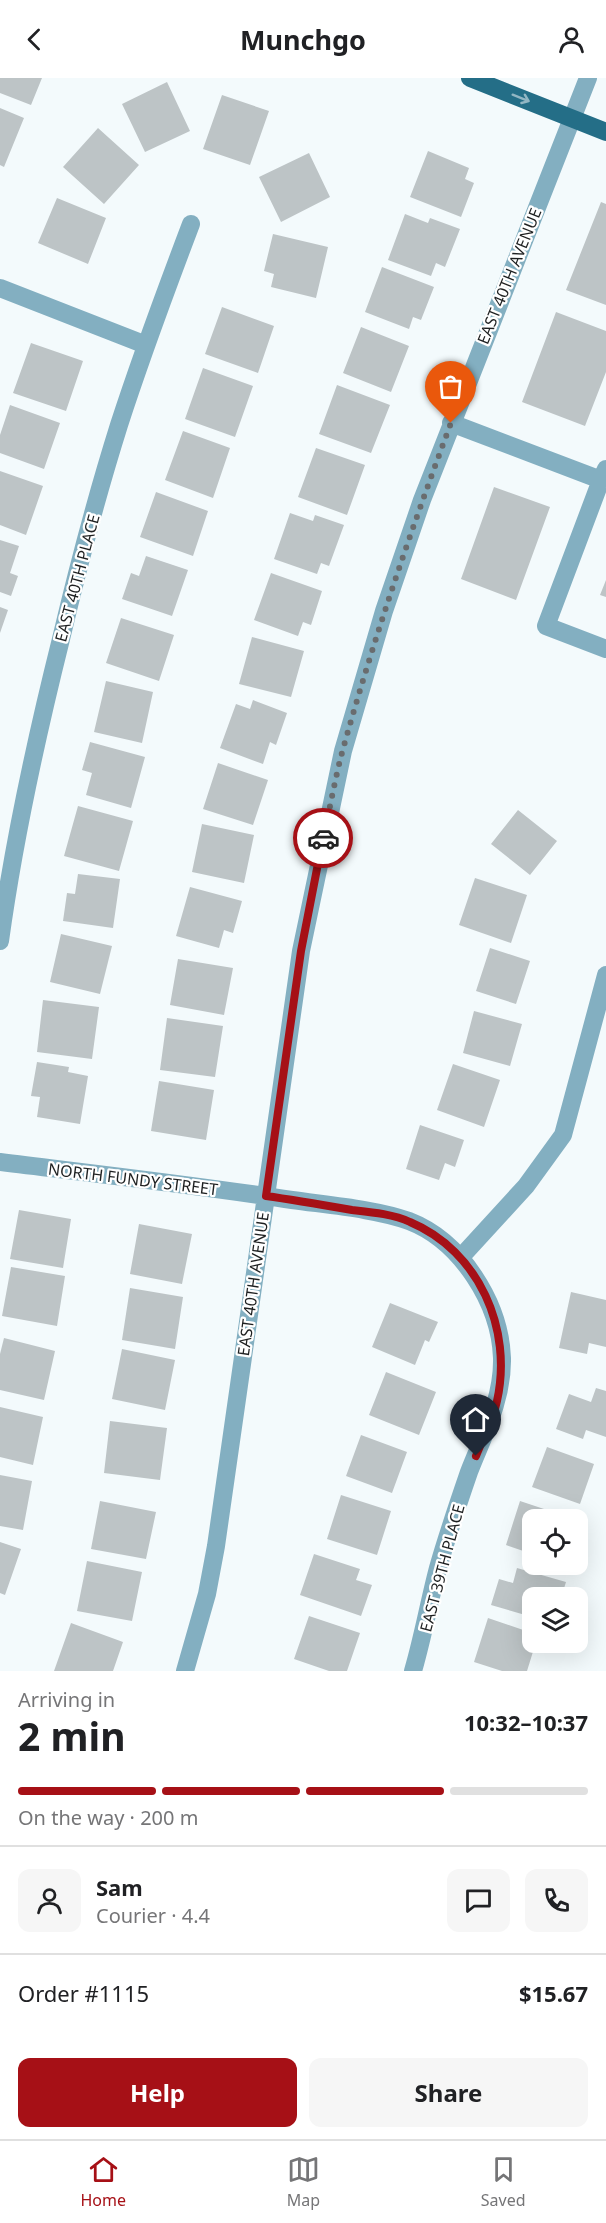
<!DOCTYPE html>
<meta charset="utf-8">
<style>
body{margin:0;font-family:"Noto Sans",sans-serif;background:#f6f6f6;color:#202124;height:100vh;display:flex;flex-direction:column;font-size:22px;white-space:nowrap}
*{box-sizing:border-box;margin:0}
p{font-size:20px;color:#757577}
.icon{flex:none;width:33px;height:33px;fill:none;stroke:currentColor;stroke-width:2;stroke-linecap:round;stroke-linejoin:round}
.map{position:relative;height:1593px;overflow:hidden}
.sheet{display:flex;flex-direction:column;background:#fff;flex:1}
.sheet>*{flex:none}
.fabs{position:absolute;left:522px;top:1431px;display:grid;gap:12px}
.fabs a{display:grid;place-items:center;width:66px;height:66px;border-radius:12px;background:#fff;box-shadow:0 6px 24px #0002;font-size:30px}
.pin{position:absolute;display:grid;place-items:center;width:51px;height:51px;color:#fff;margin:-62px -26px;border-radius:50% 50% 50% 0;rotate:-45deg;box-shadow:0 0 6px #0007}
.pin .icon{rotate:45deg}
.courier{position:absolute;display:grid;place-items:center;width:60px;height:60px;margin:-30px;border:4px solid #a61016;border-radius:50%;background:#fff;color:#222;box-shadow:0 2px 8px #0007}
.overview em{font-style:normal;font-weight:700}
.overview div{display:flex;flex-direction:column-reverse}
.overview{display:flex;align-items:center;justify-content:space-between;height:102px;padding:0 18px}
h1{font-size:39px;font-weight:700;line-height:45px}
.bar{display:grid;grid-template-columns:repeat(4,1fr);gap:9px 6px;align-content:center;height:72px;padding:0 18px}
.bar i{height:8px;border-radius:4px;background:#e0e0e0}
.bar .on{background:#a61016}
.bar p{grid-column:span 4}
.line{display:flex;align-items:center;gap:15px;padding:0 18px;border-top:2px solid #e0e0e0}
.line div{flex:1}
.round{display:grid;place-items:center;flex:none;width:63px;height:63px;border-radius:12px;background:#f6f6f6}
.primary-button{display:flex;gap:12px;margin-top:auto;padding:12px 18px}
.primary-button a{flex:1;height:69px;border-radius:12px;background:#a61016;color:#fff;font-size:24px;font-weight:700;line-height:69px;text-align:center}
.primary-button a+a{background:#f6f6f6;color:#202124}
header{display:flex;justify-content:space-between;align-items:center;height:78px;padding:0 18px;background:#fff;font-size:27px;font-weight:700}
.dock{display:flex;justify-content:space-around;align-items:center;height:84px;border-top:2px solid #e0e0e0;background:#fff;font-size:16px;color:#757577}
.dock a{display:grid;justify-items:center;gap:3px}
.dock .on{color:#a61016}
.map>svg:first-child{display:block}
.building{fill:#bdc4c6}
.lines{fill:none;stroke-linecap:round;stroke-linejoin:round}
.minor{stroke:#83afc1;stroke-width:18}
.major{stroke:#246e87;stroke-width:18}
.oneway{stroke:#92b6c3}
.done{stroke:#696c6e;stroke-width:6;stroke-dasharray:0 10.8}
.route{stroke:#a61016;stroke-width:8}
.labels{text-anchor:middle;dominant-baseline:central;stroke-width:4.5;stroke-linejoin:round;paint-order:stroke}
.street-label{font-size:16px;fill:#1e2021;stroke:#fff}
</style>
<header><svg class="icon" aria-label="back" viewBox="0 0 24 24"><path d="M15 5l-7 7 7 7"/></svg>Munchgo<svg class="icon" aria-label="person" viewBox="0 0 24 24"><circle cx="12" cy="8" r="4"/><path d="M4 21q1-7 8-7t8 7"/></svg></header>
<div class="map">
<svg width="606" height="1593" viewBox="0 0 606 1593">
<rect width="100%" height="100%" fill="#f3fafc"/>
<path class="building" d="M0,0H42L31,27L0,15Z
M167,4L190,53L145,74L122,26Z
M222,17L269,33L250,87L203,71Z
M0,30L24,40L4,89L0,87Z
M98,50L139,87L104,126L63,89Z
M428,73L469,90L465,101L474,105L461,139L410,119Z
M309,75L330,119L281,144L259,99Z
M57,120L106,140L88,186L38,165Z
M601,124L606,126V227L566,212Z
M405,136L428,145L430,140L460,151L445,189L436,185L431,198L388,182Z
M273,156L328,169L316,220L271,209L274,196L264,193Z
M382,189L434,209L421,242L413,239L409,251L365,234Z
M222,229L274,248L258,295L205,276Z
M556,234L606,253V294L585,348L522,324Z
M361,249L409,268L391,314L343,295Z
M31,265L83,283L66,333L13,315Z
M203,290L253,308L235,359L185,341Z
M337,307L390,327L371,375L319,356Z
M10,327L60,345L44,391L0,375V357Z
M183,353L230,370L213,420L165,402Z
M316,370L365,387L347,437L298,419Z
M0,393L43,408L26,457L0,447Z
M494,409L550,429L516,522L461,501Z
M156,414L208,433L193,478L140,459Z
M290,435L313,443L315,437L344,447L329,488L321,485L317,496L274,481Z
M0,462L19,468L10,495L18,498L11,518L0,514Z
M146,478L188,492L172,538L122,521L131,495L139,498Z
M271,495L322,513L311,547L303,544L298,558L254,542Z
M606,502V519L600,517Z
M0,529L8,532L0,555Z
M121,540L174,557L159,603L106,585Z
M252,559L304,573L291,619L239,606Z
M106,603L153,614L142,665L94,654Z
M253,622L287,635L276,667L270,664L263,686L220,670L236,626L250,631Z
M90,664L145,679L131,730L86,717L92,695L82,692Z
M218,685L268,702L253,747L203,731Z
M78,728L133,743L119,793L64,778Z
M518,732L557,763L530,797L491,766Z
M202,746L254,757L244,805L192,794Z
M78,796L120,801L113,850L63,843L67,815L75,816Z
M475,800L527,817L511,865L459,847Z
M190,809L242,823L233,855L224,852L219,870L176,858Z
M61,856L112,868L100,916L50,904Z
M490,870L530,883L516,926L476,913Z
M178,881L233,890L224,937L170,927Z
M43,922L99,929L92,981L37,974Z
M474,933L522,946L510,988L463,975Z
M167,940L223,948L215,999L160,992Z
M37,984L69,989L68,994L88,998L80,1046L37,1039L40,1019L31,1018Z
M453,986L500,1002L484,1049L437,1032Z
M159,1003L214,1012L206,1062L151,1053Z
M420,1047L464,1062L455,1089L445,1085L439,1102L406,1091Z
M19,1132L71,1141L63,1190L10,1181Z
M139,1146L192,1156L182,1206L130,1196Z
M11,1189L65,1198L57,1248L2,1238Z
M130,1210L183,1219L175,1271L122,1262Z
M571,1214L606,1222V1269L589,1265L587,1276L559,1270Z
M390,1225L438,1244L429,1264L425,1262L415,1287L372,1269Z
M4,1260L55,1273L44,1322L0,1312V1276Z
M122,1271L175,1282L165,1332L112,1321Z
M386,1294L436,1314L419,1357L369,1337Z
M596,1310L606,1313V1359L586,1352L583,1361L556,1351L569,1316L591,1324Z
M0,1329L43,1339L33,1387L0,1379Z
M110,1343L167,1350L160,1402L104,1395Z
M361,1357L407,1374L392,1415L346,1398Z
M547,1369L594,1386L580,1426L532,1409Z
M0,1397L32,1403L23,1452L0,1448Z
M341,1417L391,1433L377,1477L327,1461Z
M100,1423L156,1434L146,1481L91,1471Z
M520,1423L574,1441V1442H532V1476L506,1467Z
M0,1464L21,1471L5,1517L0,1515Z
M314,1476L360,1491L356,1502L372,1507L361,1538L300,1517Z
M87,1483L142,1494L132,1543L77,1533Z
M517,1490L566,1504L561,1520H532V1539L491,1527L499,1501L513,1505Z
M309,1538L360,1555L347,1593H329L294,1581Z
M488,1540L532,1555V1564H536L527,1593H502L474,1584Z
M71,1545L123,1564L113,1593H54Z"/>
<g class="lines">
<path class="minor" d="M0,210L146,267
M451,345L601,402L606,391
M601,402L546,548L606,571
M0,863C14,761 36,661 61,561C78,489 97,417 119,347C141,279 166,212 191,146
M0,1084C97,1096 195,1107 292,1122C327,1127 376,1131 409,1143C461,1163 500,1225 502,1280C503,1321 483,1358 469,1394C458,1426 447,1458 438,1490C429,1524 423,1559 413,1593
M461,1179L526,1108L563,1057L606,897
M185,1593L207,1516L216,1468L301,873L343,673L384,533L422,422L588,0"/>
<path class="major" d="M470,0L606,54"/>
</g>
<defs><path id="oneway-shaft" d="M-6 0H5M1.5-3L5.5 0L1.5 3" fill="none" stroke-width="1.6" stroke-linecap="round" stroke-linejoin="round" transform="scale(1.5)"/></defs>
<use class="oneway" href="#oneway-shaft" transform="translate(521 20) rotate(22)"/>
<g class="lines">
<path class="done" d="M323,760C330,731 335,700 343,671C374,560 411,452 451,345"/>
<path class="route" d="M323,760L301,873L266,1118C294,1122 323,1127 352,1132C370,1134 393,1136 410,1144C479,1173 513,1251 497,1323C493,1341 483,1360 476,1378"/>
</g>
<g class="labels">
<g class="street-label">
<text transform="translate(509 198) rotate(-68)">EAST 40TH AVENUE</text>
<text transform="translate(77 500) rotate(-75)">EAST 40TH PLACE</text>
<text transform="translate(133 1101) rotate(7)">NORTH FUNDY STREET</text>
<text transform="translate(253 1206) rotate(-82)">EAST 40TH AVENUE</text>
<text transform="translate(442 1490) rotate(-75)">EAST 39TH PLACE</text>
</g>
</g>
</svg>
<div class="fabs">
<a><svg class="icon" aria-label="locate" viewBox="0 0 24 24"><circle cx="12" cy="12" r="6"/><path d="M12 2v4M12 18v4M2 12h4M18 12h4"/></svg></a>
<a><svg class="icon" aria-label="layers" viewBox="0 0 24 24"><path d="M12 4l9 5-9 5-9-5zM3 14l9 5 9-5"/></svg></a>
</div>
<div class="pin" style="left:451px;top:345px;background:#ea580c"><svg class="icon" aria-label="bag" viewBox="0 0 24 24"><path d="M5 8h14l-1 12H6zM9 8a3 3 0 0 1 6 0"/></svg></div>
<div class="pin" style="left:476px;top:1378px;background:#1f2937"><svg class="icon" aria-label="home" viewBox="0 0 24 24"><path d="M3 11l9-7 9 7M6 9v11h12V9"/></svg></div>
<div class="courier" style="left:323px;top:760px"><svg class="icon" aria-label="car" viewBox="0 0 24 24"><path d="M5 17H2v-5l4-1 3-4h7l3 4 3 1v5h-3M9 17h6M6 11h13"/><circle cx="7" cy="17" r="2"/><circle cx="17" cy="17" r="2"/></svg></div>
</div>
<section class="sheet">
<div class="overview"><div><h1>2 min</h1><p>Arriving in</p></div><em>10:32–10:37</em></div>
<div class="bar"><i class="on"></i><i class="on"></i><i class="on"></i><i></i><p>On the way · 200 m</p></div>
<div class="line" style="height:108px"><a class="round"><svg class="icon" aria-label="person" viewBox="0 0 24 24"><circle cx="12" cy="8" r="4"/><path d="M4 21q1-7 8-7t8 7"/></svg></a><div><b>Sam</b><p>Courier · 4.4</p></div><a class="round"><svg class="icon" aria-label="chat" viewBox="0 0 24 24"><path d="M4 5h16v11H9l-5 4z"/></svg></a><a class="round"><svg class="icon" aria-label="phone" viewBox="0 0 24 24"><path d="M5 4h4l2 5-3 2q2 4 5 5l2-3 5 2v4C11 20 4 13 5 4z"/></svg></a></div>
<div class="line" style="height:78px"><div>Order #1115</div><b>$15.67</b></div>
<div class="primary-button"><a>Help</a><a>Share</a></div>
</section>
<nav class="dock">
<a class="on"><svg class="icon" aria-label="home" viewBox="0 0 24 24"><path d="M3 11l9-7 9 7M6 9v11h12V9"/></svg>Home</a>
<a><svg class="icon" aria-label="map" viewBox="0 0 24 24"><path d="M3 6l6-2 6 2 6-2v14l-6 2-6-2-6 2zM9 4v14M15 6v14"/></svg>Map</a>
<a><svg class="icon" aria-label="saved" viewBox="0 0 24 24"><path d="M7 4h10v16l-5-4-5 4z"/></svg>Saved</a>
</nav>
